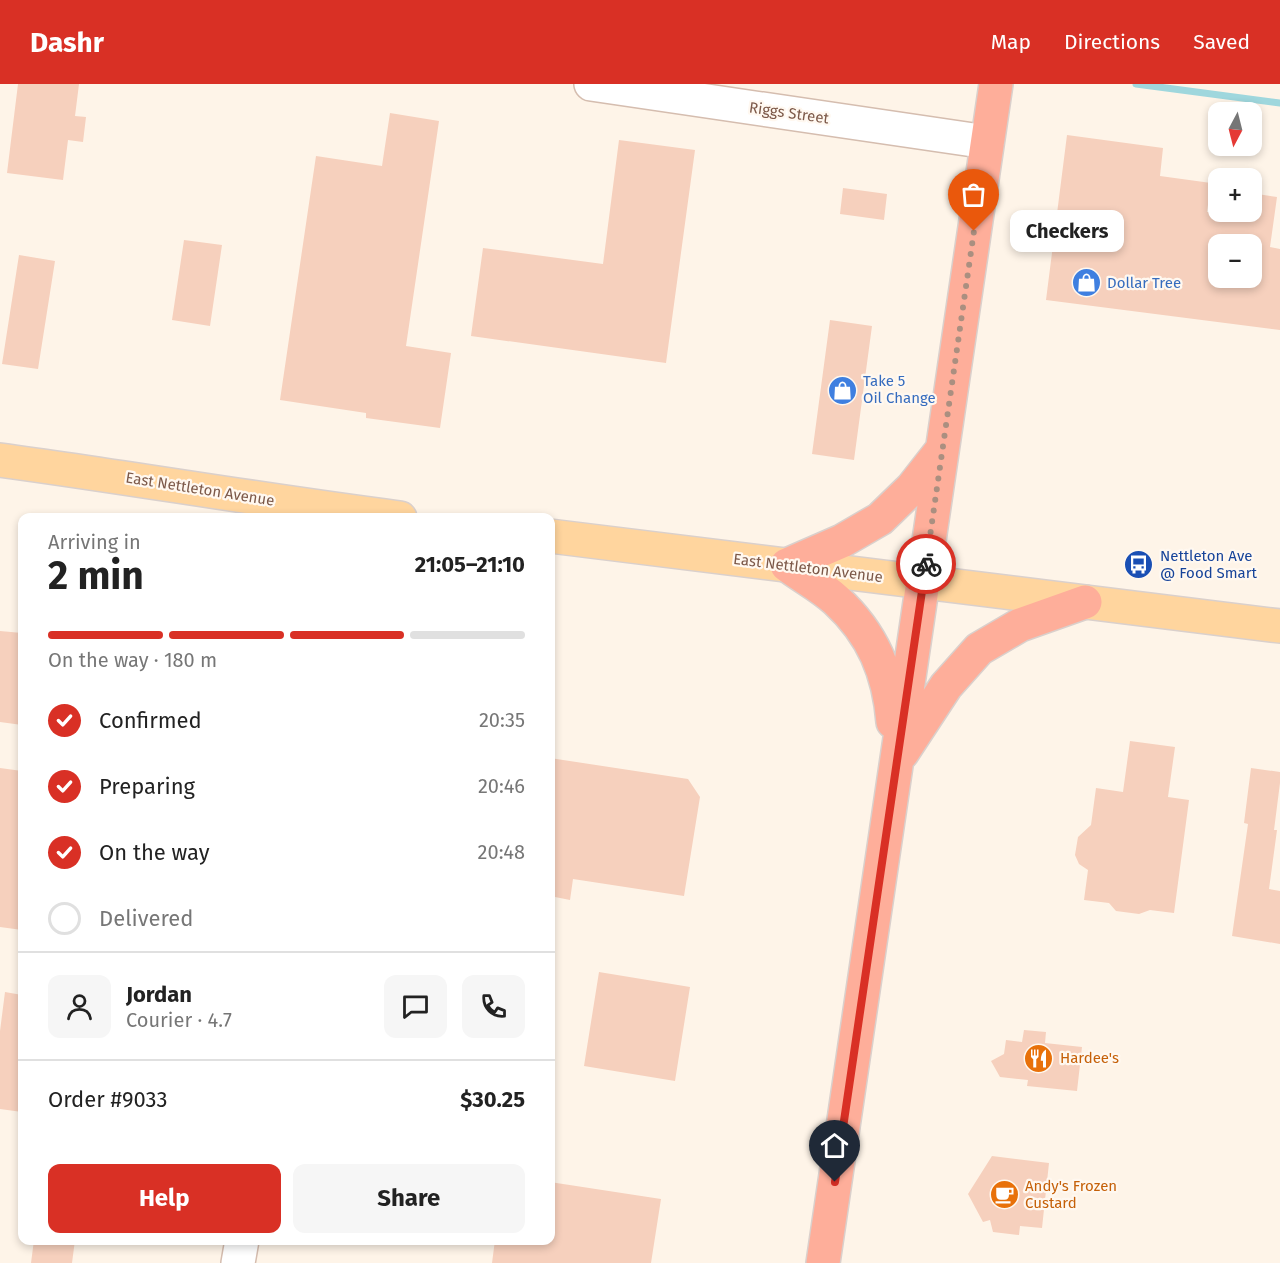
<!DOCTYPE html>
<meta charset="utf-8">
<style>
body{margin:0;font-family:"Fira Sans",sans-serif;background:#f6f6f6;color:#222;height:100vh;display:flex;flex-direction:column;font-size:22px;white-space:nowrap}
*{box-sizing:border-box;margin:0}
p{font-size:20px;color:#767676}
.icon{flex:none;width:33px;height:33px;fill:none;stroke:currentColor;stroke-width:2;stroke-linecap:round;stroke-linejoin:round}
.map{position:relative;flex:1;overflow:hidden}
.drawer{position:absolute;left:18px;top:429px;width:537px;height:732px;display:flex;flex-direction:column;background:#fff;border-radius:12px;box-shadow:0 3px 9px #0003}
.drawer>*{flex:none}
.needle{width:39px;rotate:187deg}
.tools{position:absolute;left:1208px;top:18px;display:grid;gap:12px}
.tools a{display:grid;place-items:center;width:54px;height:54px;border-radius:12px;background:#fff;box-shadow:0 3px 9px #0003;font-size:30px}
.pin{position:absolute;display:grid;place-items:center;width:51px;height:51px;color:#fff;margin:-62px -26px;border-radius:50% 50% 50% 0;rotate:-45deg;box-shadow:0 0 6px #0007}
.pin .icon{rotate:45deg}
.courier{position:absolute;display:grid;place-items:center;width:60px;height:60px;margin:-30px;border:4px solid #d93025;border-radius:50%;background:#fff;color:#222;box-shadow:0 2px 8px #0007}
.bubble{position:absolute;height:42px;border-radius:12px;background:#fff;box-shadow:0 3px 9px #0003;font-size:20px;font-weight:700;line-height:42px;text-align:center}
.head em{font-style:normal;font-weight:700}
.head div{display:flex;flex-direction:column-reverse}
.head{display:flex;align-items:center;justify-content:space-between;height:102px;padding:0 30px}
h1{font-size:39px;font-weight:700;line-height:45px}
.bar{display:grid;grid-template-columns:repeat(4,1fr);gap:9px 6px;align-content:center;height:72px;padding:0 30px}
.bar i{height:8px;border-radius:4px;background:#e0e0e0}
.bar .current{background:#d93025}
.bar p{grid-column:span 4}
.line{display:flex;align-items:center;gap:15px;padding:0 30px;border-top:2px solid #e0e0e0}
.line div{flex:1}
.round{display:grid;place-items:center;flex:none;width:63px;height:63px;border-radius:12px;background:#f6f6f6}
ol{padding:0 30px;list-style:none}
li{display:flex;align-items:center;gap:18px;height:66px}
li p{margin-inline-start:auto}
li .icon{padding:6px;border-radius:50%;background:#d93025;color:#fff;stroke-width:4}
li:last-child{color:#767676}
li i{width:33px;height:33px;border:3px solid #e0e0e0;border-radius:50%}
.cta{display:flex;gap:12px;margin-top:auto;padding:12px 30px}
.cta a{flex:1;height:69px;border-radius:12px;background:#d93025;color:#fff;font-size:24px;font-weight:700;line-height:69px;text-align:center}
.cta a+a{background:#f6f6f6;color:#222}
header{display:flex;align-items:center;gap:36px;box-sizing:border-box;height:84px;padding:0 30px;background:#d93025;color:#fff}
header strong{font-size:28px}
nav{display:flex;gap:33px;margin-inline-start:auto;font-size:21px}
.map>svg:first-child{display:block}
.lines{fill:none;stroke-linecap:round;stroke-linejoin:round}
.stream{stroke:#9fd7dd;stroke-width:7}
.building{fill:#f6d0bd;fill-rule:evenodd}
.minor-casing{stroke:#d5bdaf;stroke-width:36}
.major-casing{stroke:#dad0cc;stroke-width:36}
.highway-casing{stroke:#dad0cc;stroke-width:36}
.minor{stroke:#fff;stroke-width:33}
.major{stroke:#ffd59e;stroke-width:33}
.highway{stroke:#feae9a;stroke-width:33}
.done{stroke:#aa8f80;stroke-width:6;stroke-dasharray:0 10.8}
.route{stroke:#d93025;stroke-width:8}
.labels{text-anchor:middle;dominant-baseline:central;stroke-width:4.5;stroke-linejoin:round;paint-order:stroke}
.street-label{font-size:15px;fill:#7c5848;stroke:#fff8f0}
.shop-label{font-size:15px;fill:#366cbe;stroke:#fff8f0;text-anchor:start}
.transit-label{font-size:15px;fill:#164399;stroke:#fff8f0;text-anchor:start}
.food-label{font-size:15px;fill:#c56008;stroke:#fff8f0;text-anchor:start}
</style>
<header>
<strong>Dashr</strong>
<nav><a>Map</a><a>Directions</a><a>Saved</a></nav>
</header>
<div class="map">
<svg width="1280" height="1179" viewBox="0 0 1280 1179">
<rect width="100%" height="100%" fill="#fef4e8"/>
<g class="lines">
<path class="stream" d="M1136,0L1280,19"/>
</g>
<path class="building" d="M18,0H79L75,32L86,33L83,58L68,56L63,96L7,89Z
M390,29L439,37L406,262L451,269L440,344L366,334V329L280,316L316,72L382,82Z
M1067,51L1163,64L1160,92L1211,99L1207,128H1251V109L1277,113L1270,163L1280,165V246L1046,216ZM1218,160H1251V194H1218Z
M619,56L695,66L666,279L471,252L483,164L603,180Z
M843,104L887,110L884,136L840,130Z
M184,156L222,161L210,242L172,236Z
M19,171L55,177L38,285L2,280Z
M830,236L872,242L854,376L812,370Z
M0,547L22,549V641L0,638Z
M1130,657L1175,663L1168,713L1189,716L1174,829L1150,826L1139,830L1116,827L1109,819L1084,816L1088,786L1079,780L1075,771L1078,753L1091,741L1096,704L1123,708Z
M550,674L688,695L700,713L684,812L573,795L570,816L550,812Z
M0,684L22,687V846L0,843Z
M1251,684L1280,688V699L1274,746H1277L1269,805L1280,807V860L1232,852L1248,740L1244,739Z
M599,888L690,903L675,997L584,982Z
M5,908L22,911V1028L0,1025V947Z
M1024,946L1046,948L1045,959L1082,963L1077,1007L1027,1002L1028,996L1000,993L991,977L1004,970L1006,956L1022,958Z
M992,1072L1049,1079L1042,1144L1020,1142L1019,1151L993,1148L990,1136L983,1138L968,1110Z
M550,1098L661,1115L651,1179H492L495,1156H550Z
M34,1156H75L72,1179H31Z"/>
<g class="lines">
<defs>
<path id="minor" d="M591,0L987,58
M238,1179L242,1156"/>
<path id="major" d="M0,376C133,394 266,417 400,434
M550,452L1280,542"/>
<path id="highway" d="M787,481C803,493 822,503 836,516C873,550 889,589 893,638
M787,481L842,457L880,435L912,404L941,367
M902,669L946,602L979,565L1020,541L1085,518
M823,1179L996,0"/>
</defs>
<use href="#minor" class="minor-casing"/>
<use href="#major" class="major-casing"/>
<use href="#highway" class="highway-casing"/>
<use href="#minor" class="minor"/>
<use href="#major" class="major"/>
<use href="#highway" class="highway"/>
</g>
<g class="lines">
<path class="done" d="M926,480L974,147"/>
<path class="route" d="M835,1098L926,480"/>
</g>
<defs>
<symbol id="shop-disc" viewBox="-11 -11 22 22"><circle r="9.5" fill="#3f7fe0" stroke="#fff8f0"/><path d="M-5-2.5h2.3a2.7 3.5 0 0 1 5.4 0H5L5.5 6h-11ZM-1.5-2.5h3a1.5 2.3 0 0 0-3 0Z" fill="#fff"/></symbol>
<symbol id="bus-disc" viewBox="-11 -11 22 22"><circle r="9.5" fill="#1a4fb4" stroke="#fff8f0"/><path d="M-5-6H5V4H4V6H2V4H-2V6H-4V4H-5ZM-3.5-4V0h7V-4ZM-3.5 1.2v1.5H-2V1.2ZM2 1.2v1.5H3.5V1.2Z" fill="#fff"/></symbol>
<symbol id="restaurant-disc" viewBox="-11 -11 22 22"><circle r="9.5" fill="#e8710a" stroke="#fff8f0"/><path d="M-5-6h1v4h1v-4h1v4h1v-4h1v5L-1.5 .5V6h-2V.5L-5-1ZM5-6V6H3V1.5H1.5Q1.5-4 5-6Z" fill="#fff"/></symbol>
<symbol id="cafe-disc" viewBox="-11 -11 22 22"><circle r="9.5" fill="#e8710a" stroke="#fff8f0"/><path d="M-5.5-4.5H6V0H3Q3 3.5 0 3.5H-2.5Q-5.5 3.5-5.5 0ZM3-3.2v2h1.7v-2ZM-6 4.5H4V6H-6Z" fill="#fff"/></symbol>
</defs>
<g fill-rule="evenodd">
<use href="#shop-disc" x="1070" y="182" width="33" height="33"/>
<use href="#shop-disc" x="826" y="290" width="33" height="33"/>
<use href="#bus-disc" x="1122" y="464" width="33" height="33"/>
<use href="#restaurant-disc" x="1022" y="958" width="33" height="33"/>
<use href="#cafe-disc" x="988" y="1094" width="33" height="33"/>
</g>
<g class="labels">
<g class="street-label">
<text transform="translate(789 29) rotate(8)">Riggs Street</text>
<text transform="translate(200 405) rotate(9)">East Nettleton Avenue</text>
<text transform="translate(808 484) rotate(7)">East Nettleton Avenue</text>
</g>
<g class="shop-label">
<text x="1107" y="199">Dollar Tree</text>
<text x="863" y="297">Take 5<tspan x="863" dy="17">Oil Change</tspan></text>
</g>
<g class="transit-label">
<text x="1160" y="472">Nettleton Ave<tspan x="1160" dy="17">@ Food Smart</tspan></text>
</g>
<g class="food-label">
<text x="1060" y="974">Hardee's</text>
<text x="1025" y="1102">Andy's Frozen<tspan x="1025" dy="17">Custard</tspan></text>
</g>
</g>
</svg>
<div class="tools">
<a><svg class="needle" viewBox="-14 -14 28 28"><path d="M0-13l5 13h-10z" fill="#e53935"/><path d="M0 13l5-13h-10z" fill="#767676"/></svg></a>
<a>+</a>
<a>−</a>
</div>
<div class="pin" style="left:974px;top:147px;background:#ea580c"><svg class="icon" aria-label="bag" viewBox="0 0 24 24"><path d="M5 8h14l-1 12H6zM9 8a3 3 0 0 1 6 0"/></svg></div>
<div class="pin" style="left:835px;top:1098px;background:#1f2937"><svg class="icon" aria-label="home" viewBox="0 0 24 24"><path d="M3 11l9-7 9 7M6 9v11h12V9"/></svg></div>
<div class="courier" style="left:926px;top:480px"><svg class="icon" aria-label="bike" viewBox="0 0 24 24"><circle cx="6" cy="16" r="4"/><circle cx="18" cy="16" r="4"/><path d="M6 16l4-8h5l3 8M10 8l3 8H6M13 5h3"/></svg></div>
<div class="bubble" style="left:1010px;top:126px;width:114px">Checkers</div>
<section class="drawer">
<div class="head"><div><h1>2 min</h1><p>Arriving in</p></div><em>21:05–21:10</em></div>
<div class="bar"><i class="current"></i><i class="current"></i><i class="current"></i><i></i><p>On the way · 180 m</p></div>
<ol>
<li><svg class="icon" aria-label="check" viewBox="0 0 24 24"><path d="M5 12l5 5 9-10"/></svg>Confirmed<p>20:35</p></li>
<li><svg class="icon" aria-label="check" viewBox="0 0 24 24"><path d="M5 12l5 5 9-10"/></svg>Preparing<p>20:46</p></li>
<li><svg class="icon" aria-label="check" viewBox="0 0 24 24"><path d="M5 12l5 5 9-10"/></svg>On the way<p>20:48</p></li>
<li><i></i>Delivered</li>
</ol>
<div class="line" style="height:108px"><a class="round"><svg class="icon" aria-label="person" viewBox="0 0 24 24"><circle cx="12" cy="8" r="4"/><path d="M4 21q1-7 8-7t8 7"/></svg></a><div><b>Jordan</b><p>Courier · 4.7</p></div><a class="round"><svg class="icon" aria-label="chat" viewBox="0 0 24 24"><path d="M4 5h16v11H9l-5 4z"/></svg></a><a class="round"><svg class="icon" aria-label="phone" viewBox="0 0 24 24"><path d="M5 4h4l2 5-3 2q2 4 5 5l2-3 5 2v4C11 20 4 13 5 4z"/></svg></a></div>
<div class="line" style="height:78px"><div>Order #9033</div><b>$30.25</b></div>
<div class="cta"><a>Help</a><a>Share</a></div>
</section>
</div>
